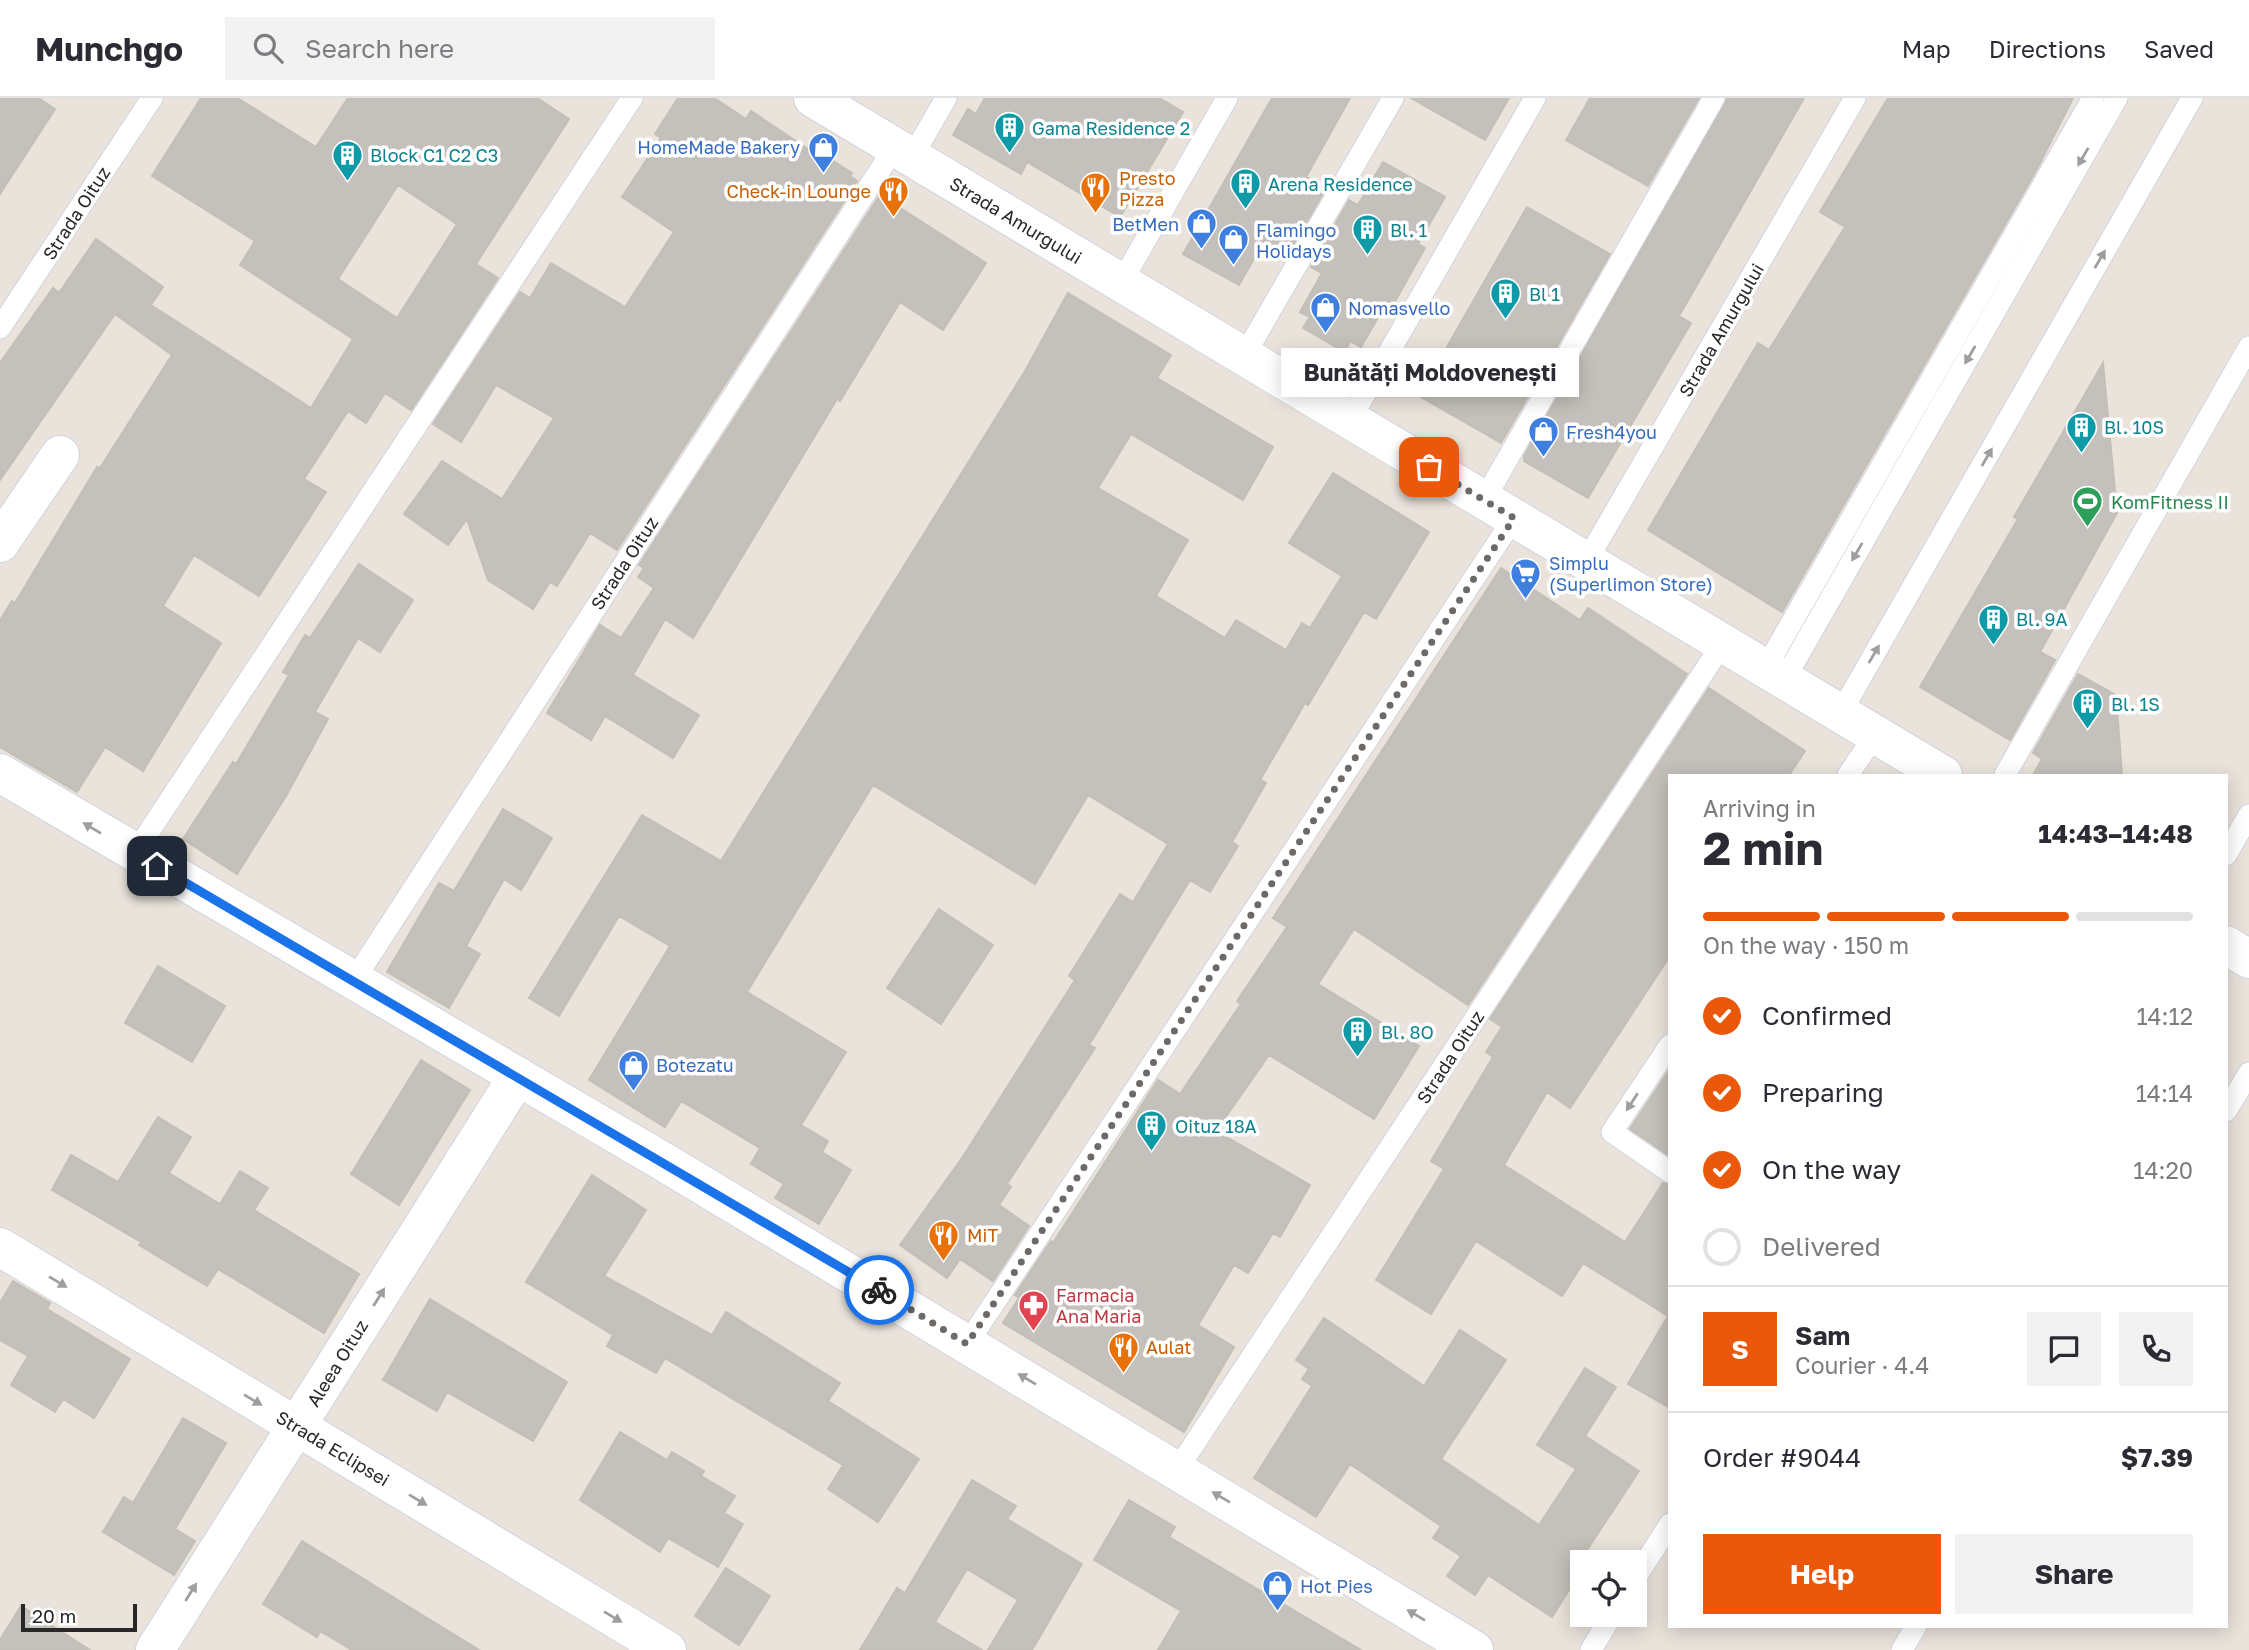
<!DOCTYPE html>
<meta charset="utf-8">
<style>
body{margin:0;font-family:"Golos Text",sans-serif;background:#f2f2f3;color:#2b2b33;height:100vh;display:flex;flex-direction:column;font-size:26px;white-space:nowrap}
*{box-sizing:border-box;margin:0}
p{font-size:23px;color:#7c7c81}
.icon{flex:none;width:38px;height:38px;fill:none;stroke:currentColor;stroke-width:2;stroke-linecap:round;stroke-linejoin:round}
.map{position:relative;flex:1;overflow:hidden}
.side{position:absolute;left:1668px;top:676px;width:560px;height:854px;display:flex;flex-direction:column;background:#fff;border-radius:0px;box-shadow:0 4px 18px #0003}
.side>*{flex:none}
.fabs{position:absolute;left:1570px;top:1452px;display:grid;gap:14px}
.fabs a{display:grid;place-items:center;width:77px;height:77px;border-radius:0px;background:#fff;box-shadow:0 4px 18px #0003;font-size:35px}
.scale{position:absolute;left:21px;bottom:18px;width:116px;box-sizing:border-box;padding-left:7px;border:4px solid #282828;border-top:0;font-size:19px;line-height:24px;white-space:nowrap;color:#282828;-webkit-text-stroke:5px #fff;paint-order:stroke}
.pin{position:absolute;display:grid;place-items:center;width:60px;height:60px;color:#fff;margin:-30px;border-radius:14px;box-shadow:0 4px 10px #0006}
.courier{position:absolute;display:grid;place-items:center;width:70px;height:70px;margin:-35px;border:5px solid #1a73e8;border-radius:50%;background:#fff;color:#222;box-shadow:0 2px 9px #0007}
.bubble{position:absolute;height:49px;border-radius:0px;background:#fff;box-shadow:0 4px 18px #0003;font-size:23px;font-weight:700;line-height:49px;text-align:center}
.summary em{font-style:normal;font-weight:700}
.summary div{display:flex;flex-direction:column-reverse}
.summary{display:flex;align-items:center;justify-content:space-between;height:119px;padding:0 35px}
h1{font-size:46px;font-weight:700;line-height:52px}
.bar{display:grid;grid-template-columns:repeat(4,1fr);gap:10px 7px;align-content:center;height:84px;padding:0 35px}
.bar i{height:9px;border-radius:5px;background:#e1e1e2}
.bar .selected{background:#ea580c}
.bar p{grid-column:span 4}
.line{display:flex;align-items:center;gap:18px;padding:0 35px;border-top:2px solid #e1e1e2}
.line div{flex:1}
.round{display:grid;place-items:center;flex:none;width:74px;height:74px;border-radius:0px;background:#f2f2f3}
ol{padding:0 35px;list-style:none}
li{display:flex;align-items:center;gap:21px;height:77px}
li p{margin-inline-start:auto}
li .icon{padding:7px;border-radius:50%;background:#ea580c;color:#fff;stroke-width:4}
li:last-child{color:#7c7c81}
li i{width:38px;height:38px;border:4px solid #e1e1e2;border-radius:50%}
.button{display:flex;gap:14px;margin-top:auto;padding:14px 35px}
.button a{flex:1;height:80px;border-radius:0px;background:#ea580c;color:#fff;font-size:28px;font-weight:700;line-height:80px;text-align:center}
.button a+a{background:#f2f2f3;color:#2b2b33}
header{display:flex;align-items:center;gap:42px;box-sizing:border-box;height:98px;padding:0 35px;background:#fff;border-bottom:2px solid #e1e1e2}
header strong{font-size:33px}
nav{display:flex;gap:38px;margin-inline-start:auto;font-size:24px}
.search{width:490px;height:63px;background:#f2f2f3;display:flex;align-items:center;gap:18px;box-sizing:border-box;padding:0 24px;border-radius:0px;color:#7c7c81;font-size:26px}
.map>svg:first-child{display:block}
.building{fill:#c4c0bb;stroke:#c4bfb6;stroke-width:2;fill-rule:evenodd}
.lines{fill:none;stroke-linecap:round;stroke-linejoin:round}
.lane-casing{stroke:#d1d3df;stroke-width:23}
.street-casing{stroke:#d1d3df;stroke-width:40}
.secondary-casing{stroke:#d1d3df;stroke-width:40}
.lane{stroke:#fff;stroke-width:21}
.street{stroke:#fff;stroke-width:38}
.secondary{stroke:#fff;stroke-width:38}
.oneway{fill:#9e9e9e}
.done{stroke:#6c6967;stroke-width:7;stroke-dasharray:0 12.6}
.route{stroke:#1a73e8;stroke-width:9}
.labels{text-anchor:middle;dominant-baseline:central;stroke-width:7;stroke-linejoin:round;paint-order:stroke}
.culture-label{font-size:18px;fill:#0d838f;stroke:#fff;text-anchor:start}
.shop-label{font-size:18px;fill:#366cbe;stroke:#fff;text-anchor:start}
.food-label{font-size:18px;fill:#c56008;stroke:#fff;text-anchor:start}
.street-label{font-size:18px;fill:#282828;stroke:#fff}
.leisure-label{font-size:18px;fill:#27864d;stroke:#fff;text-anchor:start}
.health-label{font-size:18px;fill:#be3a42;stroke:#fff;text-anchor:start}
</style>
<header>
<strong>Munchgo</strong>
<div class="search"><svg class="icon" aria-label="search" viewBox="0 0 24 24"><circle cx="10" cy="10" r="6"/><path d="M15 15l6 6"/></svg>Search here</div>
<nav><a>Map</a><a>Directions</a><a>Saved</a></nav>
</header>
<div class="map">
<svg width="2249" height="1552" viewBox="0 0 2249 1552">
<rect width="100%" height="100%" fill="#e9e3db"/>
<path class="building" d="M0,0H38L55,11L0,96Z
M201,0H237L316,49L348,0H537L569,21L476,166L498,180L411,312L385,295L366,325L348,313L304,381L326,394L259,498L194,457L163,508L221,545L143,673L105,649L77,694L0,649V522L12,503L15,505L97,369L100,370L172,257L115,216L0,382V265L53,190L59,195L96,141L163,189L151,207L311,310L353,241L240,167L255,143L152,78ZM398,87L457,126L397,220L338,181Z
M678,0H714L746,21L751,13L811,53L813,50L852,75L850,78L857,83L617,452L590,435L557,488L550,484L533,511L488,482L467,421L448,447L404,416L442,363L502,401L554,320L496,287L461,344L433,326L520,194L530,200L551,165L625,209L674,134L622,99L661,40L655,36Z
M985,0H1159L1183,14L1120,119L1027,64L1021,76L953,37L968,11L976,16Z
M1272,0H1350L1306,79L1326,90L1288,156L1264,143L1239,187L1183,156Z
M1411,0H1509L1485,42Z
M1590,0H1699L1648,88L1566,42Z
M1727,0H1804L1679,218L1691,225L1588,400L1524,363V358Z
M1888,0H2073L2038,69L1782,514L1648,432L1758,245L1769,252L1845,129L1820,114Z
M1383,64L1445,99L1418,146L1425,150L1389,214L1383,211L1361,249L1350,243L1345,254L1303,230L1310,219L1300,214L1322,175L1311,169L1349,102L1358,107Z
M880,97L986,165L943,232L900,204L840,303L837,301L693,540L665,521L633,577L699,617L673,660L605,618L591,642L547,615L600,527L621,540L654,490L638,479L644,470L639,467Z
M1527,109L1610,156L1501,345L1419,298Z
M1068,195L1171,257L1157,280L1273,349L1243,402L1131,336L1098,390L1188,442L1156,498L1225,540L1236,522L1286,552L1302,525L1310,530L1342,478L1289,445L1333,375L1429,434L1376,521L1364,514L1308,607L1305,605L1260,682L1266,685L1232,744L1238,748L1210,794L1190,782L1089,947L1095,950L1007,1086L1011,1089L999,1107L1029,1128L993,1183L960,1161L947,1180L900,1147L964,1057L1075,882L1069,878L1120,796L1133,804L1168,746L1088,697L1035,786L873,687L747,894L846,954L801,1027L828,1043L822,1054L851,1072L819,1126L775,1100L784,1086L751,1066L760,1050L681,1003L665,1029L589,982L670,848L619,818L559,918L529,900L642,717L721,763L1025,273Z
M2103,265L2117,415L2040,554L2055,562L2010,642L1920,589L2018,421L2014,419Z
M359,466L413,502L380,554L358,540L315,614L328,621L286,698L237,776L183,741L233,664L236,666L289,577L283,574L305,537L310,540Z
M1501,470L1580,522L1588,510L1687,576L1468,907L1354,831L1318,886L1419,948L1374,1021L1269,957L1216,1033L1310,1087L1280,1139L1273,1135L1248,1175L1234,1167L1198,1227L1234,1249L1184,1334L1003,1225L1019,1200L1015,1197L1051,1143L1053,1145L1158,982L1180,996L1241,906L1237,903L1287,829L1273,820Z
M2078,576L2116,597L2122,677H2033L2042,661L2033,655Z
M1709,590L1805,653L1789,677H1670V858L1570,1010L1547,994L1504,1067L1625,1144L1663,1085L1670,1087V1310L1628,1286L1668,1218L1583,1165L1562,1198L1476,1143L1431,1216L1376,1182L1444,1071L1431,1063L1493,959L1486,954L1502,929L1490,921Z
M503,711L552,740L521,792L504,781L466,848L480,856L449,910L387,874L439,785L454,793Z
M939,811L993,847L941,926L887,890Z
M158,868L225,908L192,964L125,925Z
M421,962L470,992L399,1107L351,1076Z
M1670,971V1058L1630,1031Z
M158,1019L191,1039L169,1075L220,1106L240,1073L268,1090L254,1112L359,1176L324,1235L218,1171L207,1188L139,1147L141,1144L52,1092L71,1057L118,1084Z
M592,1077L646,1112L604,1178L712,1237L726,1214L840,1285L828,1303L919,1361L878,1424L828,1391L843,1367L665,1260L656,1275L607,1248L613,1237L526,1184Z
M13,1183L50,1205L47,1211L130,1261L94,1320L63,1301L55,1314L11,1287L28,1258L0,1242V1205Z
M430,1201L567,1284L533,1343L447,1294L437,1313L383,1282Z
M1324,1220L1424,1288L1460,1232L1506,1262L1441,1361L1539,1427L1576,1371L1537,1347L1585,1270L1616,1289L1585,1338L1639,1373L1583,1458L1588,1461L1582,1465V1471L1552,1519L1488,1477L1475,1497L1447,1478L1461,1458L1433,1440L1441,1428L1350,1366L1316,1419L1254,1380L1312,1288L1302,1281L1309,1271L1296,1262Z
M183,1320L226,1345L175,1431L195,1443L174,1477L103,1434L124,1399L133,1405Z
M620,1334L667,1362L672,1354L704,1373L701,1378L735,1398L724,1415L743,1426L718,1469L668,1440L660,1454L580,1402Z
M972,1382L1016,1408L1007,1421L1082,1466L1032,1552H988L1018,1502L967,1471L935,1524L982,1552H860L897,1490L905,1495Z
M1129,1402L1175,1429L1169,1439L1361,1552H1158L1181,1513L1094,1462Z
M302,1443L380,1491L479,1552H352L320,1533L317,1539L263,1506Z
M726,1470L770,1498L739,1547L695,1518Z
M21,1508L90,1552H0V1542Z"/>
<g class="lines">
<defs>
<path id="lane" d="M912,59L946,0
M1121,185L1227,0
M0,230L152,0
M1244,258L1393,0
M1350,322L1535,0
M1484,402L1714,0
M1586,464L1855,0
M1765,571L2093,0
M1784,582L2117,0
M1840,616L2192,0
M1848,677L1875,637
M2005,677L2249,249
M135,755L632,0
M2226,757L2249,717
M354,882L895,49
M1670,947L1612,1034L1670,1074
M2226,1013L2249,975
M967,1246L1514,420
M1177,1372L1723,545
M1634,1482L1670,1426
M1591,1552L1612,1517
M1902,1552L1916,1528"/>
<path id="street" d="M0,445L60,357
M0,675L669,1067L1474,1552
M0,1149L667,1552
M155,1552L518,978"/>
<path id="secondary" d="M813,0L1943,677
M2226,847L2249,861"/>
</defs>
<use href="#lane" class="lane-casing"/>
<use href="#street" class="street-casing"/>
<use href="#secondary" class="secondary-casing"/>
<use href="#lane" class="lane"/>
<use href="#street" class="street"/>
<use href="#secondary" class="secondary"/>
</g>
<defs><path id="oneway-solid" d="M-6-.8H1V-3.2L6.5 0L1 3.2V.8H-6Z" transform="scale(1.75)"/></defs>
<g class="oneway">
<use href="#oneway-solid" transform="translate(2083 59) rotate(120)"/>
<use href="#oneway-solid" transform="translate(2100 161) rotate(-60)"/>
<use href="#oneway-solid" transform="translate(1970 257) rotate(120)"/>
<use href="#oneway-solid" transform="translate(1987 359) rotate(-60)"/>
<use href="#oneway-solid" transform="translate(1857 454) rotate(120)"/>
<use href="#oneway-solid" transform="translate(1874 556) rotate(-60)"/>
<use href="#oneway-solid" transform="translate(92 730) rotate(-149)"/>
<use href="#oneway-solid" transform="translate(1632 1004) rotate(123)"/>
<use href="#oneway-solid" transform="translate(58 1184) rotate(31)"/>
<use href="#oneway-solid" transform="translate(379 1199) rotate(-58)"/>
<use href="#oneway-solid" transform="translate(1027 1281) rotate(-149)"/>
<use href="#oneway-solid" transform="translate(253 1302) rotate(31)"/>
<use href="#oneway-solid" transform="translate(1221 1399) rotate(-149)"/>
<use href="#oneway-solid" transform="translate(418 1402) rotate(31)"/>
<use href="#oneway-solid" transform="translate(191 1494) rotate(-58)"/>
<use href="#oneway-solid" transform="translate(1416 1517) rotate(-149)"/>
<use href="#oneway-solid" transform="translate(613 1519) rotate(31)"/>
</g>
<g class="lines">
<path class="done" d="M879,1192L967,1246L1514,420L1429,369"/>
<path class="route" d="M157,768L879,1192"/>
</g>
<defs>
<symbol id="building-pin" viewBox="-11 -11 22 30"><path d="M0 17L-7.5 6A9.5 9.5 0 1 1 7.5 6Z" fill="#0f9aa8" stroke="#fff"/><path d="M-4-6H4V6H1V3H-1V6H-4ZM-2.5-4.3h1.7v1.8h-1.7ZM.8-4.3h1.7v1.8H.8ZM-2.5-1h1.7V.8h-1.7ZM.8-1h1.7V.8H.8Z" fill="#fff"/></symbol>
<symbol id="shop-pin" viewBox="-11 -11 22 30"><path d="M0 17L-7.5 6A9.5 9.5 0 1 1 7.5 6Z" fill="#3f7fe0" stroke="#fff"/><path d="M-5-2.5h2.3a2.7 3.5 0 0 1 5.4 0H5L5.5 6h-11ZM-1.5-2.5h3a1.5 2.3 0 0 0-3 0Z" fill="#fff"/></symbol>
<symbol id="restaurant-pin" viewBox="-11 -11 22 30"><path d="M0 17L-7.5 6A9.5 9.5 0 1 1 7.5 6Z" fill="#e8710a" stroke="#fff"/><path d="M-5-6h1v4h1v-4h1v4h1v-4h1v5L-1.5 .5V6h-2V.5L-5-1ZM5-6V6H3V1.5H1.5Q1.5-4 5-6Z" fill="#fff"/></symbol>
<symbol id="stadium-pin" viewBox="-11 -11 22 30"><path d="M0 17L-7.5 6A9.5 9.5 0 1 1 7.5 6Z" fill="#2e9e5b" stroke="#fff"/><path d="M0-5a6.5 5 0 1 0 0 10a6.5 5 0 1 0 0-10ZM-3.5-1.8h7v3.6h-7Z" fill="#fff"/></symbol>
<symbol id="supermarket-pin" viewBox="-11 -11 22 30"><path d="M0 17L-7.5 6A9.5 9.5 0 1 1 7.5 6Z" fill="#3f7fe0" stroke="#fff"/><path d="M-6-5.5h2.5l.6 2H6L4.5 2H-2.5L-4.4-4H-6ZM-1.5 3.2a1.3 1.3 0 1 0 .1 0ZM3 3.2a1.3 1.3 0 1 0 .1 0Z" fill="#fff"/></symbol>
<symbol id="pharmacy-pin" viewBox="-11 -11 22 30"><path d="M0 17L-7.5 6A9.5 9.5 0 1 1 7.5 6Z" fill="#e0444e" stroke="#fff"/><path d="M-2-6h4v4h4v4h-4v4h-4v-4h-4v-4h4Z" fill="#fff"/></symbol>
</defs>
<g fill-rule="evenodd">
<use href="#building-pin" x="992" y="12" width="35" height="47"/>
<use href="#shop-pin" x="806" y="32" width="35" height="47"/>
<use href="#building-pin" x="330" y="40" width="35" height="47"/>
<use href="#building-pin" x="1228" y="68" width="35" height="47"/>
<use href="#restaurant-pin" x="1078" y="72" width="35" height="47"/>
<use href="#restaurant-pin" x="876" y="76" width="35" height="47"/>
<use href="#shop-pin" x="1184" y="108" width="35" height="47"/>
<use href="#building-pin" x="1350" y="114" width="35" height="47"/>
<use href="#shop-pin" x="1216" y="124" width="35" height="47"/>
<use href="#building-pin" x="1488" y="178" width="35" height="47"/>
<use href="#shop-pin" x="1308" y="192" width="35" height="47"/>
<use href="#building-pin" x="2064" y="312" width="35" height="47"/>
<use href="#shop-pin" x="1526" y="316" width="35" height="47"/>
<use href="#stadium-pin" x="2070" y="386" width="35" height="47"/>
<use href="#supermarket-pin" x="1508" y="458" width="35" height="47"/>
<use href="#building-pin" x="1976" y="504" width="35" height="47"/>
<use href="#building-pin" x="2070" y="588" width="35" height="47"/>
<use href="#building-pin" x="1340" y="916" width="35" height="47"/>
<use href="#shop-pin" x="616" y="950" width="35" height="47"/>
<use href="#building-pin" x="1134" y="1010" width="35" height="47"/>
<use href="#restaurant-pin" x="926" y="1120" width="35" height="47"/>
<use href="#pharmacy-pin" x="1016" y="1190" width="35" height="47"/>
<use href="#restaurant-pin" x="1106" y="1232" width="35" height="47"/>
<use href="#shop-pin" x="1260" y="1470" width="35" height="47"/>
</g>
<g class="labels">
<g class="culture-label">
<text x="1032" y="30">Gama Residence 2</text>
<text x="370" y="57">Block C1 C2 C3</text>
<text x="1268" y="86">Arena Residence</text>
<text x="1390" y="132">Bl. 1</text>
<text x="1529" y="196">Bl 1</text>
<text x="2104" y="329">Bl. 10S</text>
<text x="2016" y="521">Bl. 9A</text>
<text x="2111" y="606">Bl. 1S</text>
<text x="1381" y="934">Bl. 8O</text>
<text x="1175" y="1028">Oituz 18A</text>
</g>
<g class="shop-label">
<text x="800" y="49" text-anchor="end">HomeMade Bakery</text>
<text x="1179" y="126" text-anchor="end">BetMen</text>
<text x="1256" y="132">Flamingo<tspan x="1256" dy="21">Holidays</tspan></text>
<text x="1348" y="210">Nomasvello</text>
<text x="1566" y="334">Fresh4you</text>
<text x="1549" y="465">Simplu<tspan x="1549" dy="21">(Superlimon Store)</tspan></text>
<text x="656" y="967">Botezatu</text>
<text x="1300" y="1488">Hot Pies</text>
</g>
<g class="food-label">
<text x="1119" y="80">Presto<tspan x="1119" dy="21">Pizza</tspan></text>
<text x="871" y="93" text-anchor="end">Check-in Lounge</text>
<text x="967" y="1137">MiT</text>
<text x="1146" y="1249">Aulat</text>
</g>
<g class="street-label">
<text transform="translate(76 115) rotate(-57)">Strada Oituz</text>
<text transform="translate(1016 122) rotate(31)">Strada Amurgului</text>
<text transform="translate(1721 232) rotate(-60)">Strada Amurgului</text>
<text transform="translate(624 465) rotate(-57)">Strada Oituz</text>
<text transform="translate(1450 959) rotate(-57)">Strada Oituz</text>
<text transform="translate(337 1265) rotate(-58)">Aleea Oituz</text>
<text transform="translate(333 1350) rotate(31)">Strada Eclipsei</text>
</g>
<g class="leisure-label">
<text x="2111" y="404">KomFitness II</text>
</g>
<g class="health-label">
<text x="1056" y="1197">Farmacia<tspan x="1056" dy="21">Ana Maria</tspan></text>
</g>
</g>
</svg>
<div class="fabs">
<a><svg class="icon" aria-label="locate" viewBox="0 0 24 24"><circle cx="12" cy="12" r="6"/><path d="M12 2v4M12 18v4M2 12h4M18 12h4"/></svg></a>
</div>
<div class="scale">20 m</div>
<div class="pin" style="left:1429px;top:369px;background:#ea580c"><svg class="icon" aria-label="bag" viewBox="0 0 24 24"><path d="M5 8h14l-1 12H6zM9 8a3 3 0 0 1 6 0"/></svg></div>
<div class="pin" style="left:157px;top:768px;background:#1f2937"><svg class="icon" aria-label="home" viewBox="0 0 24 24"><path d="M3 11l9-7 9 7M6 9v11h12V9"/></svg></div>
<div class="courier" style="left:879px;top:1192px"><svg class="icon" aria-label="bike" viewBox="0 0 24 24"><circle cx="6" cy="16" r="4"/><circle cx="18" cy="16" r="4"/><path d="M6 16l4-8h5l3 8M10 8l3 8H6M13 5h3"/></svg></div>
<div class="bubble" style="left:1281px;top:250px;width:298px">Bunătăți Moldovenești</div>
<section class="side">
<div class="summary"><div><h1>2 min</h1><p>Arriving in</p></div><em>14:43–14:48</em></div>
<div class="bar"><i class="selected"></i><i class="selected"></i><i class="selected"></i><i></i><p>On the way · 150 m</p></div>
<ol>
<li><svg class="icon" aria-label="check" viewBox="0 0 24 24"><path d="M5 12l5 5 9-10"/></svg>Confirmed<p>14:12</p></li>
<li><svg class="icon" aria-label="check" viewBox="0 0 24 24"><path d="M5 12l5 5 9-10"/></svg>Preparing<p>14:14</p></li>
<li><svg class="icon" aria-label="check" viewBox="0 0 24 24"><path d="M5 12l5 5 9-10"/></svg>On the way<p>14:20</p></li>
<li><i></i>Delivered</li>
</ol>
<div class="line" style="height:126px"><b class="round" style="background:#ea580c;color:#fff">S</b><div><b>Sam</b><p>Courier · 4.4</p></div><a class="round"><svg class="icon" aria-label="chat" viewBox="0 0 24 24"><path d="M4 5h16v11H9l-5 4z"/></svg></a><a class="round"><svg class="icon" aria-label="phone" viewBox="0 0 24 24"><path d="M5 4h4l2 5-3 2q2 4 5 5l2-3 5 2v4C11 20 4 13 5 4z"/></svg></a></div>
<div class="line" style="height:91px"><div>Order #9044</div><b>$7.39</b></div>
<div class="button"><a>Help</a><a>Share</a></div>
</section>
</div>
